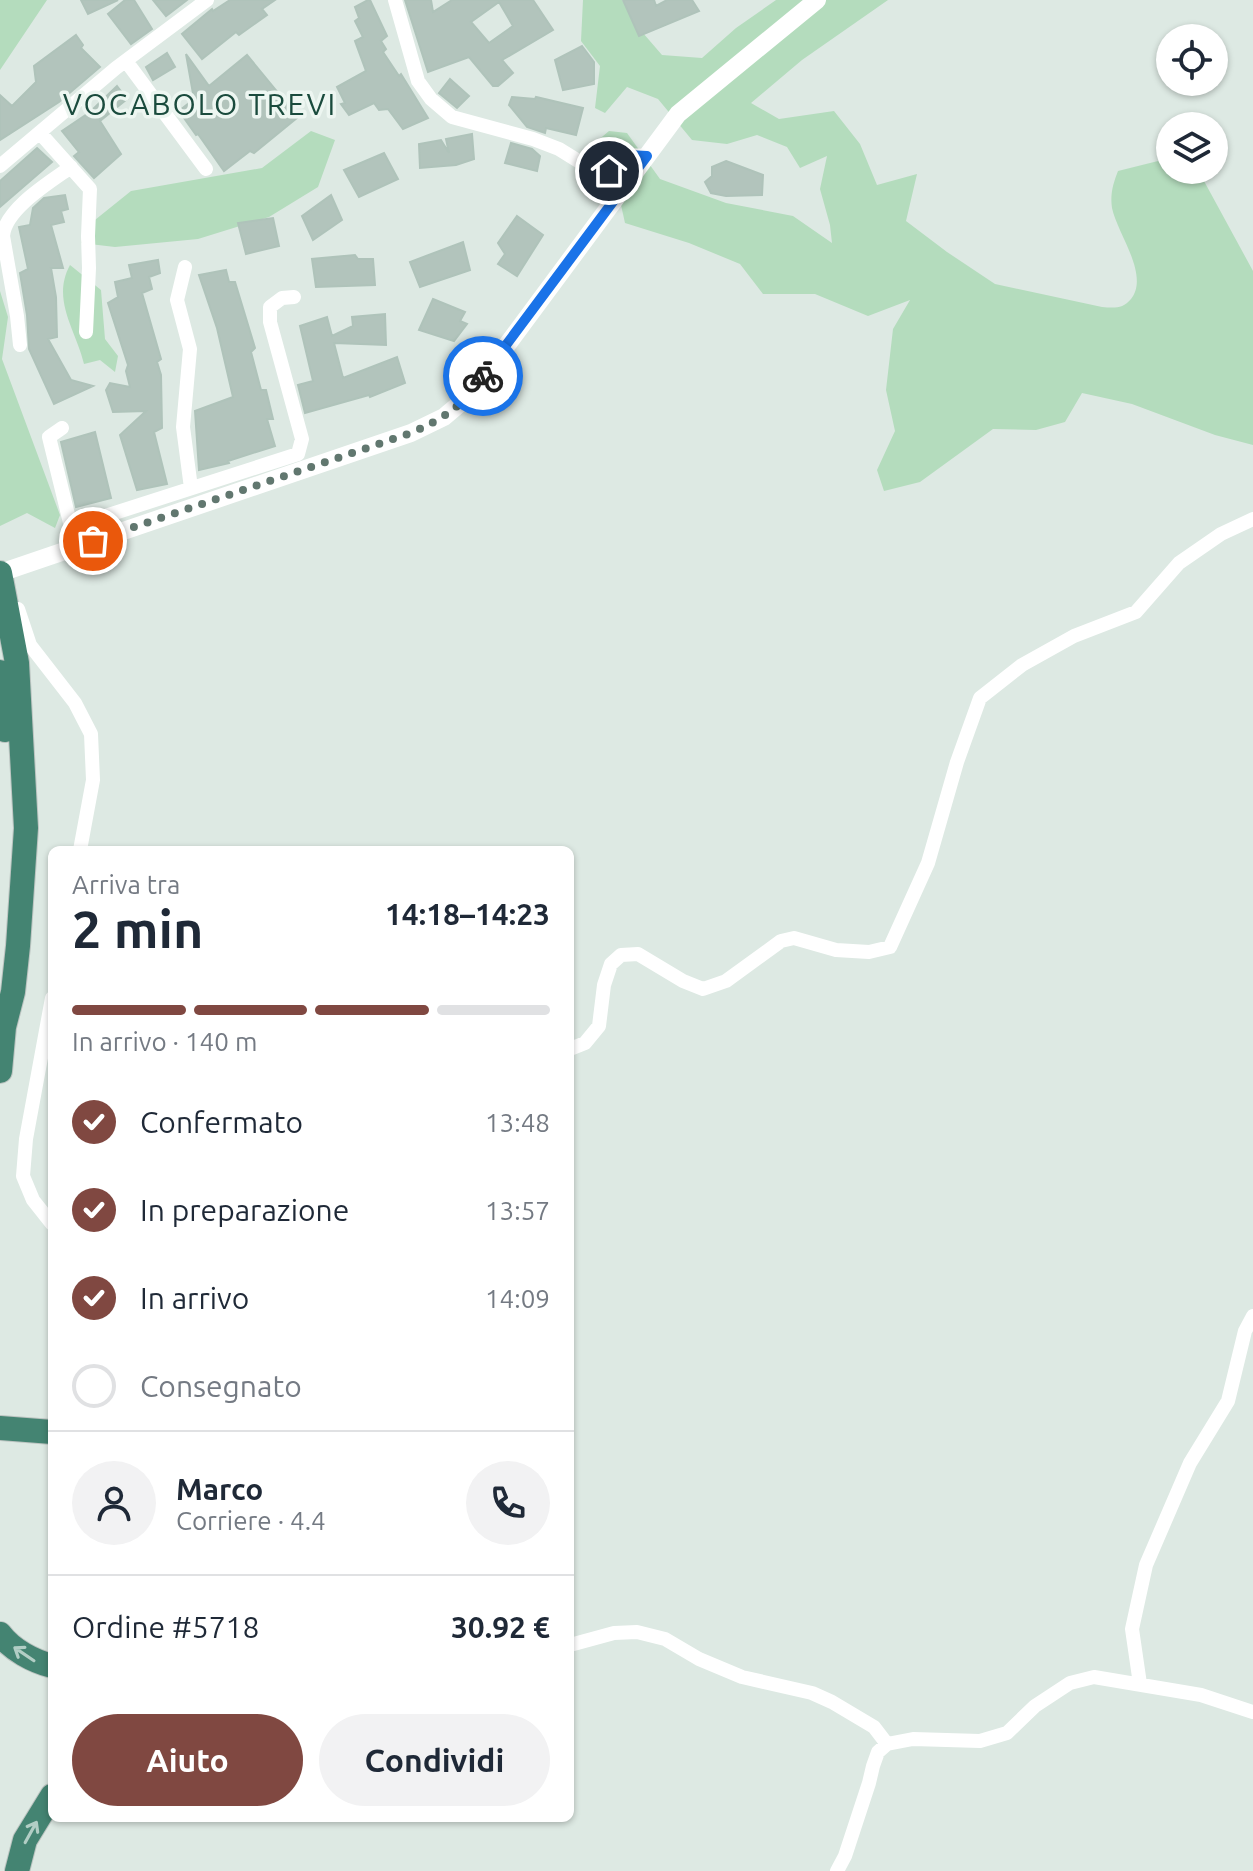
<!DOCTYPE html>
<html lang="it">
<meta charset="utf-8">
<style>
body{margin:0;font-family:Ubuntu,sans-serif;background:#f2f2f3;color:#1f2937;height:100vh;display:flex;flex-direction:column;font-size:30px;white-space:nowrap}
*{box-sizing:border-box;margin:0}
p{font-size:26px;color:#747a83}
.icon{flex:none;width:44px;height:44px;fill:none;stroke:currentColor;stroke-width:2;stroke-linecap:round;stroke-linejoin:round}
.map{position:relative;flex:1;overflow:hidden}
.side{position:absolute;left:48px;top:846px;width:526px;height:976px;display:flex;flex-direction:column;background:#fff;border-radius:12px;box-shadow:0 2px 6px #0004}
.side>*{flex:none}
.controls{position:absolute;left:1156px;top:24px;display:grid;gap:16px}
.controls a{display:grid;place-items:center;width:72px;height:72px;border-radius:50%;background:#fff;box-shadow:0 2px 6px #0004;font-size:40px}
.pin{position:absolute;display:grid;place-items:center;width:68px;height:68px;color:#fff;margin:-34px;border:4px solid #fff;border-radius:50%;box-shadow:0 2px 8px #0007}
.courier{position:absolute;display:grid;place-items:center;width:80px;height:80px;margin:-40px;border:6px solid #1a73e8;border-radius:50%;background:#fff;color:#222;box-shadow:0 2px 10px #0007}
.overview em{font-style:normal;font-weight:700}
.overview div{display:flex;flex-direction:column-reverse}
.overview{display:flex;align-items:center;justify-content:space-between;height:136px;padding:0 24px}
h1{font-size:52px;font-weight:700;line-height:60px}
.bar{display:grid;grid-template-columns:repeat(4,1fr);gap:12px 8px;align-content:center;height:96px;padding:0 24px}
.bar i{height:10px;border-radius:6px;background:#e0e1e3}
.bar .current{background:#804841}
.bar p{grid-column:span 4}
.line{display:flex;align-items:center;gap:20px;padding:0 24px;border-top:2px solid #e0e1e3}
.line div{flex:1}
.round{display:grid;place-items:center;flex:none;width:84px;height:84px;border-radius:42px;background:#f2f2f3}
ol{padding:0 24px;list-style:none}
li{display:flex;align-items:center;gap:24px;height:88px}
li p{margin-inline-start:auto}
li .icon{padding:8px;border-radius:50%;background:#804841;color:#fff;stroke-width:4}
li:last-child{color:#747a83}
li i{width:44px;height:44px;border:4px solid #e0e1e3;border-radius:50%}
.action{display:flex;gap:16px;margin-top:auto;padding:16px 24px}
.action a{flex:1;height:92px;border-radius:48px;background:#804841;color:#fff;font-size:32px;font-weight:700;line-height:92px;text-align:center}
.action a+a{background:#f2f2f3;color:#1f2937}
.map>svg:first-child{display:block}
.green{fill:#b4dcbd}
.building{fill:#b2c4bc;stroke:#afc3ba;stroke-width:2;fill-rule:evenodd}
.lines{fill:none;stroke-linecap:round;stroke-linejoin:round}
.trunk-casing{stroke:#bcc4c1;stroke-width:26}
.minor{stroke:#fff;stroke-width:14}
.tertiary{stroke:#fff;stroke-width:18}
.trunk{stroke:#448472;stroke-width:24}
.oneway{stroke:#b2cec5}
.done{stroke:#61776f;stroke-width:8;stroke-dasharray:0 14.4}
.route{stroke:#1a73e8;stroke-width:10}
.labels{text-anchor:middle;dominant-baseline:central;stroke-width:7;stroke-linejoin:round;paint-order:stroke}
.neighbourhood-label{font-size:30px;letter-spacing:2px;fill:#1a4b3d;stroke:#edf6f1}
</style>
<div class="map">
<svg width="1253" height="1871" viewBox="0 0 1253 1871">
<rect width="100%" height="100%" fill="#dde9e3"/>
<path class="green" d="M0,0H47L0,70Z
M583,0H622L643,33L662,55L702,58L736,28L776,0H888L802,60L751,103L779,119L834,111L860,144L877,185L917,174L906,221L947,252L995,284L1102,307C1114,308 1123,309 1131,299C1150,275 1117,233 1112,208C1110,194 1113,184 1118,171L1170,158V170H1198L1253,271V445L1215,435L1132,404L1082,393L1065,422L1036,430L993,429L920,482L884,491L877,470L895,431L886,390L893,329L910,300L868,316L815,294H763L740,264L689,243L625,223L621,205L592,178L584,152L609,131L627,133L660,179L726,203L793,216L832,243L830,225L820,189L827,156L800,168L787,147L757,135L727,144L692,140L658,99L627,87L605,113L595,108L600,66L581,41Z
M311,131L335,140L318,187L269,217L198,239L115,247L81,243L85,228L131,191L262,168Z
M70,265L101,290L105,339L118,356L115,372L100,360L84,364C76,330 51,300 70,265Z
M0,291L8,317L2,359L60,515L55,528L27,513L0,526Z"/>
<path class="building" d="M81,0H118L88,14Z
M125,0H134L152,29L131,44L108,14Z
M153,0H187L166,16Z
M230,0H275L262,9L267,15L239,35L236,32L202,59L182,34L212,9L213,11Z
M368,0H370L387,36L381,41L386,49L383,52L399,76L401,74L428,118L403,129L388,109L379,110L374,103L349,115L341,104L345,103L337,87L366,71L355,41L363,37L355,21L359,18L355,7Z
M405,0H431L433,12L452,0H533L553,30L502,60L513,73L498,86H493L469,57L428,72ZM499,2L513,26L489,43L471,22Z
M623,0H654L656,6L667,0H692L699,11L639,36Z
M76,35L83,45L81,48L100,67L59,102L0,140V95L12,106L36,82L34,66Z
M582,46L594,62V84L563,90L555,60Z
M167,53L175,67L153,80L146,67Z
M186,54L209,86L247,55L298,117L254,153L250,151L224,171L198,134L196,135L179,111L194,99Z
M450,79L469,96L457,108L439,93Z
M117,86L127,99L100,121L121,154L94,178L74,156L79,152L62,131L90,112Z
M512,97L535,99L536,97L583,108L576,135L546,128L545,133L527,127L509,105Z
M472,134L474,159L456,165L420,168L419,144L441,140L449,153L446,139Z
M511,143L532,149L540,156L537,171L505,163Z
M37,148L52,162L0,207V181Z
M384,153L398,179L359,197L344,170Z
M726,161L763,175L762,195L726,196L711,193L705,182L712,176V167Z
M65,195L68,209L61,211L64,222L51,225L63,268H51L56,297L57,337L48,339L71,380L93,386L54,404L29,349L27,315L20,273L28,269L19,227L30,225L33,208L44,198Z
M331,195L342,220L313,240L302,216Z
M517,216L543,235L517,276L498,264L505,254L498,243Z
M273,218L279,246L246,254L238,223Z
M463,242L470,270L420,287L410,262Z
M355,255L358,259H373L375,285L316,287L312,259Z
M158,260L160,273L149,277L152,289L142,293L161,359L157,362L161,375L162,428L154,432L167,484L137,490L120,435L146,411L113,412L106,390L110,383L130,387L126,371L128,365L108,303L118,297L115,282L132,278L129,265Z
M226,270L229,282H235L255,348L251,352L261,390H266L273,419H267L275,446L228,461L229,463L199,470L195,411L233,397L217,328L199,275Z
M433,299L465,312L460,321L467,324L454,341L419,330Z
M385,314L386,345L334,343L343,378L397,357L405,383L370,397L369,395L305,413L298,385L313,381L300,326L327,317L332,336L353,326L352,317Z
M95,432L111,498L76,507L61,442Z"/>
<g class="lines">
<defs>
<path id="trunk" d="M0,573L17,663L26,828L18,946L13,992L4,1027L0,1071
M0,672L5,730
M0,1428L52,1432
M0,1634C12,1650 33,1661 52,1666
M17,1871L25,1840L52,1796"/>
</defs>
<use href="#trunk" class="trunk-casing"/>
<path class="minor" d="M395,0L418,81L431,99L452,117L533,139L559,149L596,172L609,171L627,155L647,156
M126,61L206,169
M40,133L90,189L88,236L89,268L86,332
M0,166L116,68L207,0
M185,267L177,300L190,349L183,427L191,488
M20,345L17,316L3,236C5,209 50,182 71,167
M62,428L49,437L73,535
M71,527L298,454L302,439L270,322V307L282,298L294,297
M18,609L30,645L75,703L91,734L93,780L80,850
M52,998L26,1139L23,1176L33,1200L52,1224
M570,1049L585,1043L599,1026L604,985L611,964L621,955L638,954L683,981L703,989L726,981L781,941L794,938L836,950L869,952L890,947L928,863L957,762L980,698L1022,665L1074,636L1136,612L1179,563L1221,534L1253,519
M570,1645L614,1633L637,1632L665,1639L699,1659L742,1677L812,1693L832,1702L874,1727L887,1744
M1140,1684L1132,1629L1146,1565L1190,1463L1228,1401L1245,1331L1253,1316
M837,1871L845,1856L869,1783L873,1766L878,1752L887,1744L913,1739L980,1741L1007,1733L1035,1706L1070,1683L1094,1677L1201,1695L1253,1712"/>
<path class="tertiary" d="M0,573L411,433L444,417L470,395L678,114L817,0"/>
<use href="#trunk" class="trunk"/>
</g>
<defs><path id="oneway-shaft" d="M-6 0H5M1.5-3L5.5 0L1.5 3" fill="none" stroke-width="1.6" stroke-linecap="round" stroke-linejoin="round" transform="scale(2)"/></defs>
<g class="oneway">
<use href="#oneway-shaft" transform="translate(24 1654) rotate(-146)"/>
<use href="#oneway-shaft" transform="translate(31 1832) rotate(-61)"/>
</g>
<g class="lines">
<path class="done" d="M93,541L411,433C446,417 460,408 483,376"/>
<path class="route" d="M483,376L647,156L627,155L609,171"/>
</g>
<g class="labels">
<g class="neighbourhood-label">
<text x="200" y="104">VOCABOLO TREVI</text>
</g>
</g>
</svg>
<div class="controls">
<a><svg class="icon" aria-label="locate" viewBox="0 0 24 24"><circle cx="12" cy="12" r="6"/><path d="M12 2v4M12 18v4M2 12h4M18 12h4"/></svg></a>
<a><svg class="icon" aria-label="layers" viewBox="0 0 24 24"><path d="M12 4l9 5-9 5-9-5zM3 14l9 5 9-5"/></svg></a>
</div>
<div class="pin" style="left:93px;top:541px;background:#ea580c"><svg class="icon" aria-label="bag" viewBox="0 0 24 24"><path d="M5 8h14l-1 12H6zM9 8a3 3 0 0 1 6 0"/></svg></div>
<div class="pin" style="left:609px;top:171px;background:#1f2937"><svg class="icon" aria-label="home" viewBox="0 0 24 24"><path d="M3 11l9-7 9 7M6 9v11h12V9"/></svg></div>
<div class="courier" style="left:483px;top:376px"><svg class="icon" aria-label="bike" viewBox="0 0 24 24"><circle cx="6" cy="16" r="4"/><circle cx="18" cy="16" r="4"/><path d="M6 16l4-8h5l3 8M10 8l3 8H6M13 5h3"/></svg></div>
<section class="side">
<div class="overview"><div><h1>2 min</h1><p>Arriva tra</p></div><em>14:18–14:23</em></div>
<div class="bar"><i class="current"></i><i class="current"></i><i class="current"></i><i></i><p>In arrivo · 140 m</p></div>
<ol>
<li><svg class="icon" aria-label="check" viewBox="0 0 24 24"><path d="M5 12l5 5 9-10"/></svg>Confermato<p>13:48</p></li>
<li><svg class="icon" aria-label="check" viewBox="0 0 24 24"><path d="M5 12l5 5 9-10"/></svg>In preparazione<p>13:57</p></li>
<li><svg class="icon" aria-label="check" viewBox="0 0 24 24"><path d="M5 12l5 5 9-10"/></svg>In arrivo<p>14:09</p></li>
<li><i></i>Consegnato</li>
</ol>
<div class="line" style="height:144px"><a class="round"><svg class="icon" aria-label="person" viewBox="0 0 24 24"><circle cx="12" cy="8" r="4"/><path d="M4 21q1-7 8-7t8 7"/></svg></a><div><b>Marco</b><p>Corriere · 4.4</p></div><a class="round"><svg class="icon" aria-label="phone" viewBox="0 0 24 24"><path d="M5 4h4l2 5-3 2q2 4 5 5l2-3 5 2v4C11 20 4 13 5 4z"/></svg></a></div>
<div class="line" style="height:104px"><div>Ordine #5718</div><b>30.92 €</b></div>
<div class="action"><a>Aiuto</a><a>Condividi</a></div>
</section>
</div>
